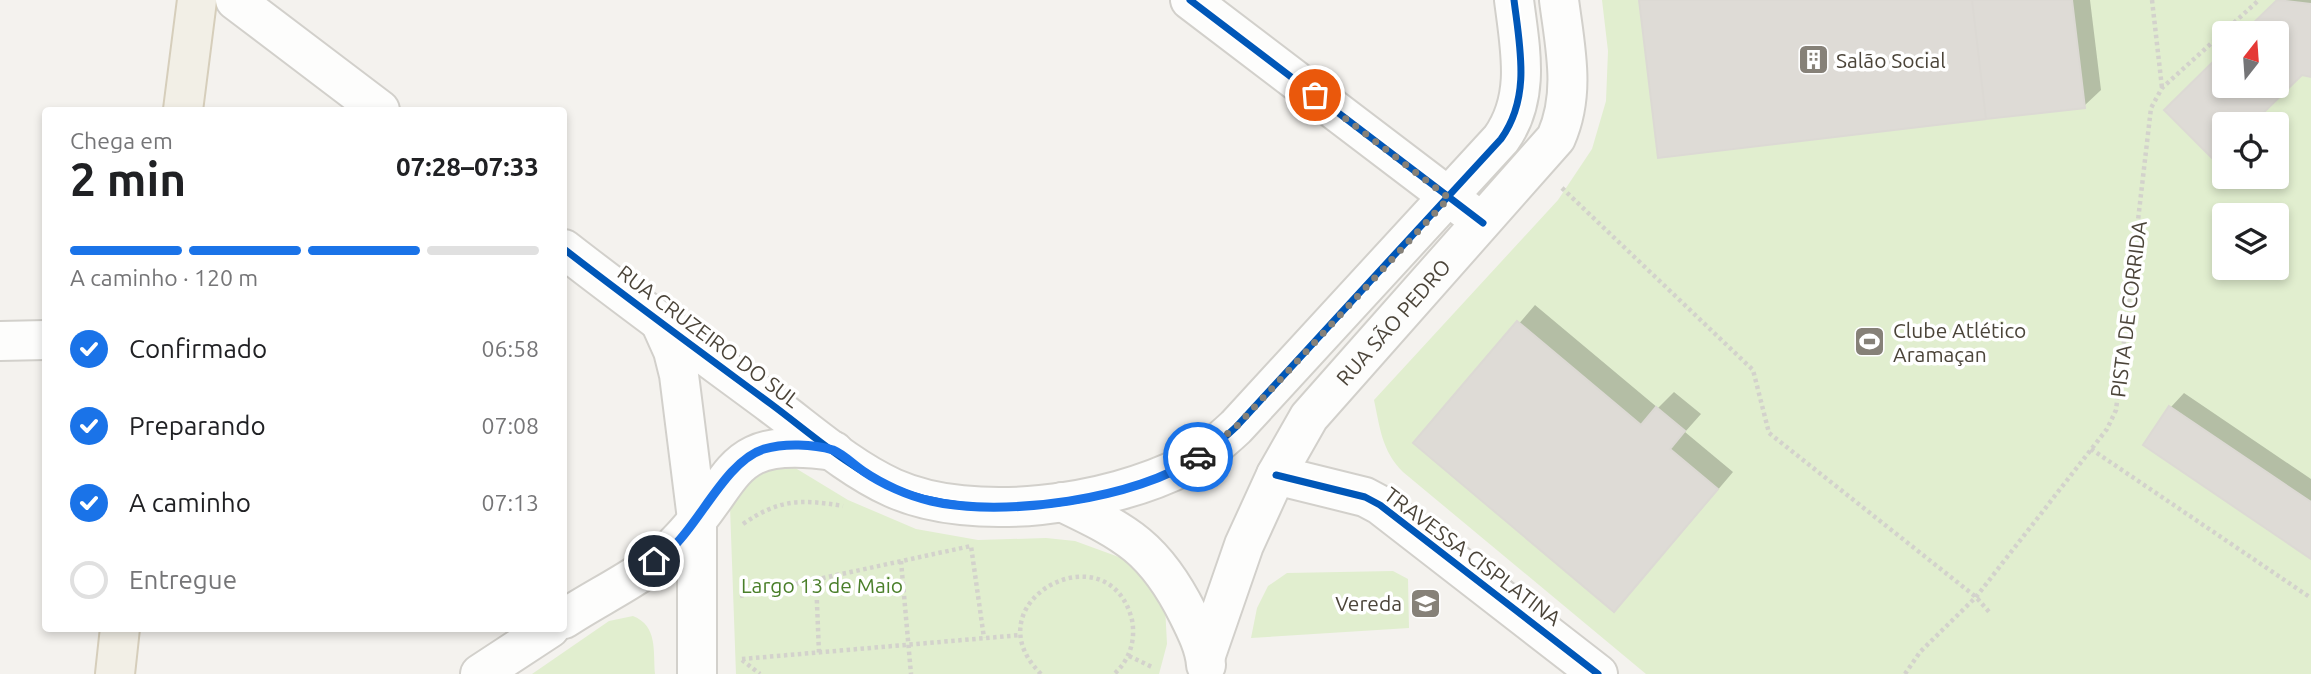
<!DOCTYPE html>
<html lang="pt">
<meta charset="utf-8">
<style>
body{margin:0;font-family:Ubuntu,sans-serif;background:#f6f6f6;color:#202124;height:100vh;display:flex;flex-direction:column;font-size:26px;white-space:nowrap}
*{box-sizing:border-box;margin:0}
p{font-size:23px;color:#757577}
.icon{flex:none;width:38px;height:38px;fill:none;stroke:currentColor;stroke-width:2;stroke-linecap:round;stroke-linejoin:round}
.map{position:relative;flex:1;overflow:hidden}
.panel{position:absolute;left:42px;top:107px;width:525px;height:525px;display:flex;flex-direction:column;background:#fff;border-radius:7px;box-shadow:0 4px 10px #0003}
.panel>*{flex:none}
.needle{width:46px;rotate:17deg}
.buttons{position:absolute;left:2212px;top:21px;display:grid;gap:14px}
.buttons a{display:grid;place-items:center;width:77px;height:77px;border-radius:7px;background:#fff;box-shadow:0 4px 10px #0003;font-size:35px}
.pin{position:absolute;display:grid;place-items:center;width:60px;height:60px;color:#fff;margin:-30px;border:4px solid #fff;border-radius:50%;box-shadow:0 2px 7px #0007}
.courier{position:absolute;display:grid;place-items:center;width:70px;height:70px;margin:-35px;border:5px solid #1a73e8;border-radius:50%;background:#fff;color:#222;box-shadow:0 2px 9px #0007}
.summary em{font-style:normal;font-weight:700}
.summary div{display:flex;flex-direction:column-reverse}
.summary{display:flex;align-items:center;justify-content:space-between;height:119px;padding:0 28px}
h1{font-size:46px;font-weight:700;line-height:52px}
.bar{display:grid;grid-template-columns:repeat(4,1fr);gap:10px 7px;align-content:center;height:84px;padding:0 28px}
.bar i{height:9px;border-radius:5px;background:#e0e0e0}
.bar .selected{background:#1a73e8}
.bar p{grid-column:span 4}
ol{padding:0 28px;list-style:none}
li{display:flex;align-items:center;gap:21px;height:77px}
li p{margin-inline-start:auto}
li .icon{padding:7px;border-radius:50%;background:#1a73e8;color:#fff;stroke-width:4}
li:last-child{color:#757577}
li i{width:38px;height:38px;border:4px solid #e0e0e0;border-radius:50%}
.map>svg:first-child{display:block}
.green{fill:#e1eecf;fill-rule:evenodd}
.shadow{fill:#0003}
.building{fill:#dedbd6;stroke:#dcd9d4;stroke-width:2}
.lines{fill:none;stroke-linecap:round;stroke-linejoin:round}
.minor-casing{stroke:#d2d0cb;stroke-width:42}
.major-casing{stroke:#d6cebb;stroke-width:42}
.path{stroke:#d3d2cc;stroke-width:4.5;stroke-dasharray:3.5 3.5;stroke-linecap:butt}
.minor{stroke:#fdfdfc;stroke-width:38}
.major{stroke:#f2efe6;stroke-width:38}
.cycleway-casing{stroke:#fff;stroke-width:11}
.cycleway{stroke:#0057b8;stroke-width:7}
.done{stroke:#868178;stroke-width:7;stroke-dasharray:0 12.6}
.route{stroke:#1a73e8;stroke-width:9}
.labels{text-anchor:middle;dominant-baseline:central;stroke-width:7;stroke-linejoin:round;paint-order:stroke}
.poi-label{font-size:21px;fill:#4b4439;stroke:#fff;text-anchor:start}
.street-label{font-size:21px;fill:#4b4439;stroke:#fff}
.park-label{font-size:21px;fill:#4a7f2a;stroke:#fff}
</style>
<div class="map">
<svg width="2311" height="674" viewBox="0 0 2311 674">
<rect width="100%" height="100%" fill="#f4f2ee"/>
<path class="green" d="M1602,0H2311V674H1646L1403,472C1382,451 1380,428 1374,400L1558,200L1592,149L1606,101L1608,51ZM2224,33H2277V86H2224ZM2224,124H2277V177H2224ZM2224,215H2277V268H2224Z
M756,466H792L848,500L916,529L978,540L1046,538L1075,541L1127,560L1147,574L1165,606L1167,644L1159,674H736L730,507Z
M1393,571L1408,579L1409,628L1251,638L1257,608L1268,586L1287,573Z
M633,616C658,626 653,651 655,674H532L609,621Z"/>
<path class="shadow" d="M1641,0H2090L2101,90L2084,106Z
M2279,0H2311V75L2302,73L2250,124H2224V149L2215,159L2166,110L2224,53V86H2277V33H2245Z
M1535,305L1658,408L1674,392L1701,414L1685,432L1733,472L1630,593L1416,443Z
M2184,393L2311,479V557L2145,445L2171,407Z"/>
<path class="building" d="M1639,0H1972L1986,119L1658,158Z
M1972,0H2072L2085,108L1986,119Z
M2277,0L2311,4V77L2302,75L2252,124H2224V152L2215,161L2164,110L2224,51V86H2277V33H2243Z
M1517,321L1641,425L1656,407L1685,431L1670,449L1718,489L1614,612L1413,443Z
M2169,406L2311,502V559L2143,445Z"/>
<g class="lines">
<defs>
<g id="minor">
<path d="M235,0L380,110"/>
<path d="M1190,0L1470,213"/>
<path d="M564,249C632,302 702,353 771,404C810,433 849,468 893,488C974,524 1108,505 1186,465C1205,455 1221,441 1236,427L1501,139C1531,97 1520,48 1514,0"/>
<path d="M660,322L673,351L679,375L697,519V674"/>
<path d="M0,341L46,340"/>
<path d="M1276,475L1365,497L1380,505L1598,674"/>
<path d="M1062,502C1127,533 1155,548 1188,614C1196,630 1205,648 1206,665"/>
<path d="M564,619C600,595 644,576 675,545C741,480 721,435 834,451"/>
<path id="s1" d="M1206,655L1244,545L1276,475L1309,417L1556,138C1576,93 1565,47 1559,0"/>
<path d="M480,674L550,628"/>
</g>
<path id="major" d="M183,110L197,0
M115,674L120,628"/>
</defs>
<use href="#minor" class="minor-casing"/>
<use href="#major" class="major-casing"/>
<path class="path" d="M2152,0L2162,88
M1562,188L1753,370L1769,433L1976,597L1990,613
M2091,449L2311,598
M743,524C779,499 801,499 843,506
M901,561L911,674
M816,579L819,653
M740,596L971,546L984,638
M1129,656L1154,668
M742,659L1021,635
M742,660L760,674
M1041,674C968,602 1109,527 1132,620C1136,641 1129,661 1114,674
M1905,674L1920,652L1976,597L2107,429L2116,410L2151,108L2162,88L2259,0"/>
<use href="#minor" class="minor"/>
<use href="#major" class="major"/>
<defs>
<path id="cycleway" d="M1190,0L1483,223
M564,249C632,302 702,353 771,404C810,433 849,468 893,488C974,524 1108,505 1186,465C1205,455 1221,441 1236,427L1501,139C1531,97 1520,48 1514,0
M1276,475L1365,497L1380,505L1598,674"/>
</defs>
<use href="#cycleway" class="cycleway-casing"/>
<use href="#cycleway" class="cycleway"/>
</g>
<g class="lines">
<path class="done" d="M1198,457L1236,427L1449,198L1315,95"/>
<path class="route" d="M654,561C661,556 669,551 675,545C702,518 728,460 764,449C784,443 813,444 833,450C843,454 854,465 863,471C882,484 908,496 931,501C1002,518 1138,499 1198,457"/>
</g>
<defs>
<symbol id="building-square" viewBox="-11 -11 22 22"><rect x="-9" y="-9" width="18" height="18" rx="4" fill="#868178" stroke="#fff"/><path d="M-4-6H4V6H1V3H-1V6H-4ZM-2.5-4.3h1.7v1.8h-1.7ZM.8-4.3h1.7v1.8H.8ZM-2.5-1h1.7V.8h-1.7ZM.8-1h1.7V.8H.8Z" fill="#fff"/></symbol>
<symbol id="stadium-square" viewBox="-11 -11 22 22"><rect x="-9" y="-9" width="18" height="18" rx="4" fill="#868178" stroke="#fff"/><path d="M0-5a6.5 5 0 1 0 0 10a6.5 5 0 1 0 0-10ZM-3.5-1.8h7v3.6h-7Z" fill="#fff"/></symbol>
<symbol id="school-square" viewBox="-11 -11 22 22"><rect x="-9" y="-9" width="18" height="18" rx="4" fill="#868178" stroke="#fff"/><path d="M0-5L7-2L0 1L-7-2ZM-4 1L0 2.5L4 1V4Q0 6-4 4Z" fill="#fff"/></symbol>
</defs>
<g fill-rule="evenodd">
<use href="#building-square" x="1796" y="42" width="35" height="35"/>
<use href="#stadium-square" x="1852" y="324" width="35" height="35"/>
<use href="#school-square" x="1408" y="586" width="35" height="35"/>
</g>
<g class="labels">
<g class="poi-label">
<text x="1836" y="60">Salão Social</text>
<text x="1893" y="330">Clube Atlético<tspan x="1893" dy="24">Aramaçan</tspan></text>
<text x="1402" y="603" text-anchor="end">Vereda</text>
</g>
<g class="street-label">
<text transform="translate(2128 309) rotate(-83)">PISTA DE CORRIDA</text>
<text stroke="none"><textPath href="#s1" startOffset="387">RUA SÃO PEDRO</textPath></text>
<text transform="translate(709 336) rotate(37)">RUA CRUZEIRO DO SUL</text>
<text transform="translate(1473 556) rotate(37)">TRAVESSA CISPLATINA</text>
</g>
<g class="park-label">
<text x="822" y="585">Largo 13 de Maio</text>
</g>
</g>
</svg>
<div class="buttons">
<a><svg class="needle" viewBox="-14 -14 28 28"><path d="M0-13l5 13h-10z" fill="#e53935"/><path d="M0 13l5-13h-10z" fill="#757577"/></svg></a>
<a><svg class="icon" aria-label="locate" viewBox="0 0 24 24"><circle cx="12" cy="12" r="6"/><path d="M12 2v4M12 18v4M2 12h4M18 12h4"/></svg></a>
<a><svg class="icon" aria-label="layers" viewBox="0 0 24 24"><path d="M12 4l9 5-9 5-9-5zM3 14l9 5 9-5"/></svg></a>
</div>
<div class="pin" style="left:1315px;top:95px;background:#ea580c"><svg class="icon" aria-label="bag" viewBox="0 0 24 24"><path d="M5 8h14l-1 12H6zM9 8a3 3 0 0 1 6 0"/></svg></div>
<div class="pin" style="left:654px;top:561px;background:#1f2937"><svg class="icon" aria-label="home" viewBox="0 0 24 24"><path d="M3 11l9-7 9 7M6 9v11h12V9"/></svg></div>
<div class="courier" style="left:1198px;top:457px"><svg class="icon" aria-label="car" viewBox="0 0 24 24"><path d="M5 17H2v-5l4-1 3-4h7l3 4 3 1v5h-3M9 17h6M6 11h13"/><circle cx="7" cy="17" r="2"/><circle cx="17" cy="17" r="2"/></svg></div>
<section class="panel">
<div class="summary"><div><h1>2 min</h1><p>Chega em</p></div><em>07:28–07:33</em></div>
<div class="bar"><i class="selected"></i><i class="selected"></i><i class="selected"></i><i></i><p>A caminho · 120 m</p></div>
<ol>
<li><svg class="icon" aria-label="check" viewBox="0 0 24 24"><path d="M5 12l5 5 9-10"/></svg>Confirmado<p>06:58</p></li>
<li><svg class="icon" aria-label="check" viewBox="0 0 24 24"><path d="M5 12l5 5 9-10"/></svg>Preparando<p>07:08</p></li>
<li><svg class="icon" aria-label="check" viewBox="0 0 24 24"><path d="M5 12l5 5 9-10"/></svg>A caminho<p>07:13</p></li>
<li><i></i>Entregue</li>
</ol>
</section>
</div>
